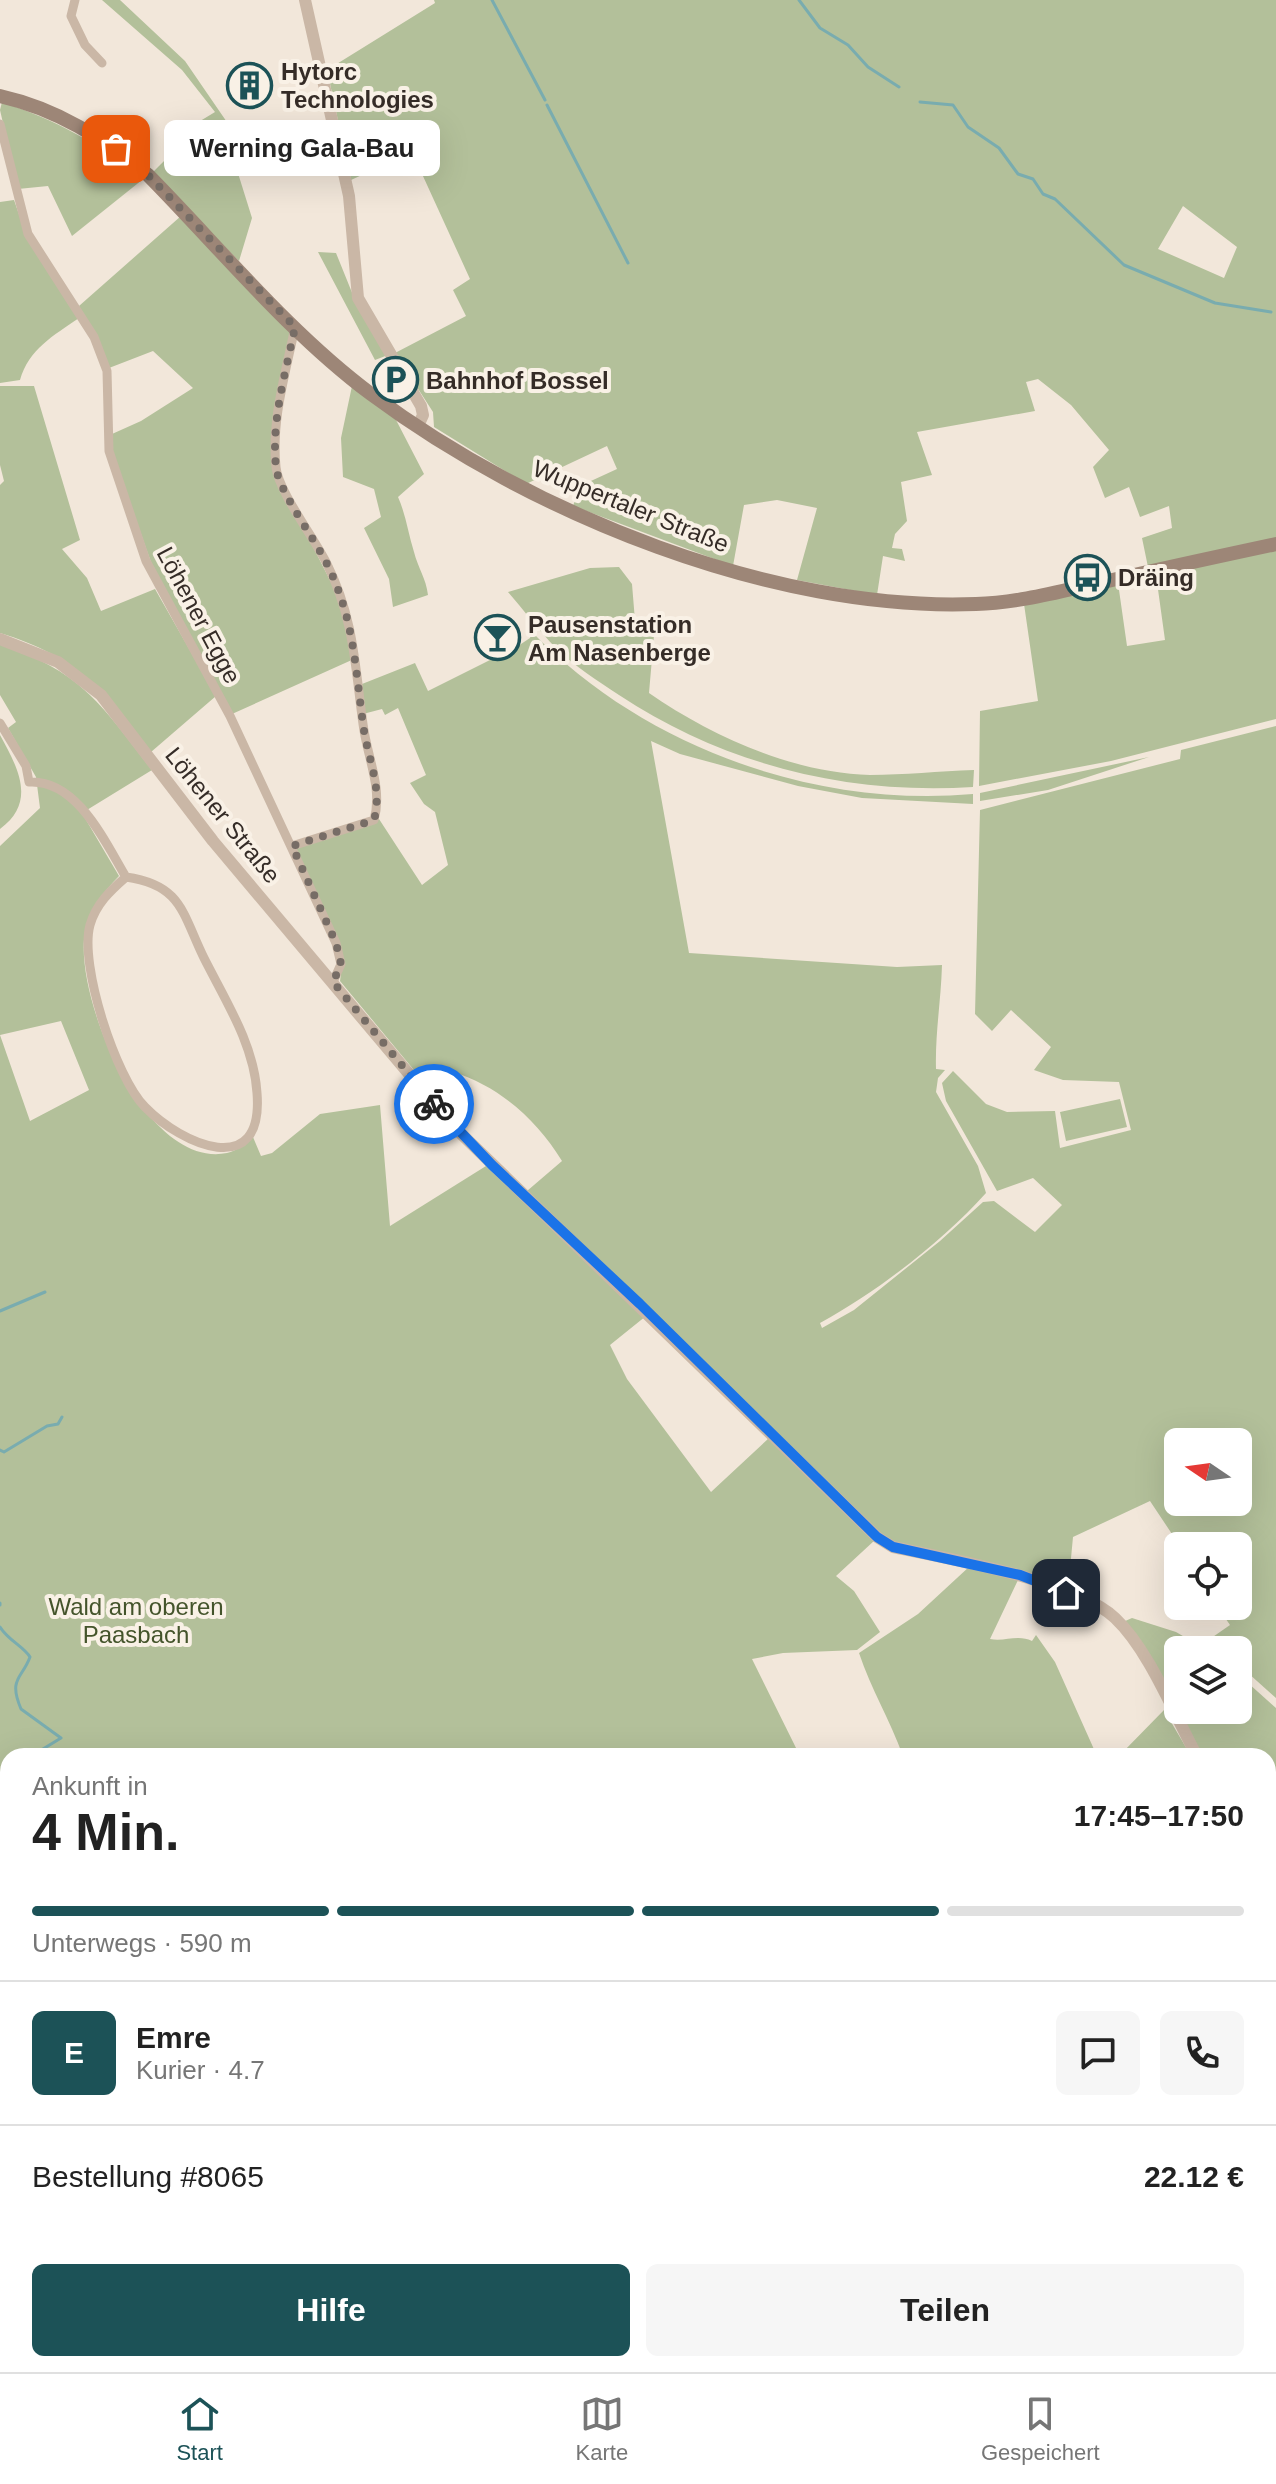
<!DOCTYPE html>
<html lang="de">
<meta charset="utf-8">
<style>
body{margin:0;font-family:Arial,sans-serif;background:#f6f6f6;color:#222;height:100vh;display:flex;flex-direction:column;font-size:30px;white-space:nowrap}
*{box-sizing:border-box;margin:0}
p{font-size:26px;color:#767676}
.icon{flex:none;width:44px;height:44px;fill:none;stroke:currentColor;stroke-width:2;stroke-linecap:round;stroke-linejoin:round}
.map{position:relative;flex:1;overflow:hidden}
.panel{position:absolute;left:0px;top:1748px;width:1276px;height:624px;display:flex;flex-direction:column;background:#fff;border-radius:24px 24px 0 0;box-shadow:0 8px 32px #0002}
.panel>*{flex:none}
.needle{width:52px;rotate:283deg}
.buttons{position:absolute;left:1164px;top:1428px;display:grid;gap:16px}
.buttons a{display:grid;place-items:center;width:88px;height:88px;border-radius:12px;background:#fff;box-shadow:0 8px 32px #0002;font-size:40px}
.pin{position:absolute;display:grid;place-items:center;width:68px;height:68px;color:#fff;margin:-34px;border-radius:16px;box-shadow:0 4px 12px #0006}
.courier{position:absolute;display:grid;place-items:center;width:80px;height:80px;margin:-40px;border:6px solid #1a73e8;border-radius:50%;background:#fff;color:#222;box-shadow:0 2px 10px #0007}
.bubble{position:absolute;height:56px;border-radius:12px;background:#fff;box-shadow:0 8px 32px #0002;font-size:26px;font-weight:700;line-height:56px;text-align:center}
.summary em{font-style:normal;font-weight:700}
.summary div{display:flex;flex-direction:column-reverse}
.summary{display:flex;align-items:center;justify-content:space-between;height:136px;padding:0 32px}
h1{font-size:52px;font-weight:700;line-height:60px}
.bar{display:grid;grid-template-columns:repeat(4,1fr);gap:12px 8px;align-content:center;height:96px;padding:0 32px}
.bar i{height:10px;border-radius:6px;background:#e0e0e0}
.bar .current{background:#1c5257}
.bar p{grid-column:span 4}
.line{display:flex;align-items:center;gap:20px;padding:0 32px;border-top:2px solid #e0e0e0}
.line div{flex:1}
.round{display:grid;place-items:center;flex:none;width:84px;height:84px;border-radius:12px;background:#f6f6f6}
.primary-button{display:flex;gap:16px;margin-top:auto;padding:16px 32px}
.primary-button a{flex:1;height:92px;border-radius:12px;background:#1c5257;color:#fff;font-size:32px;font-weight:700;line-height:92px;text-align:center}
.primary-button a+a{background:#f6f6f6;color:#222}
.menu{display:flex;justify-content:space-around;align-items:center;height:112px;border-top:2px solid #e0e0e0;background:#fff;font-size:22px;color:#767676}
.menu a{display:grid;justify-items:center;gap:4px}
.menu .current{color:#1c5257}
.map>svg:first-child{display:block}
.green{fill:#b3c09a;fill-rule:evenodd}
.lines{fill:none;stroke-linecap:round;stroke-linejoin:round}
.stream{stroke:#79acaf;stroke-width:3}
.minor{stroke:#cab7a6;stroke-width:9}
.tertiary{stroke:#cab7a6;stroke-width:12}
.secondary{stroke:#9d8677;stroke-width:14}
.done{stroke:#776d66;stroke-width:8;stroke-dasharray:0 14.4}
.route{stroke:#1a73e8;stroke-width:10}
.labels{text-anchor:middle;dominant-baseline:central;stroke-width:8;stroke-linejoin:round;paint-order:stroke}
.poi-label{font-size:24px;font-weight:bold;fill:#352c27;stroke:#f9f1e6;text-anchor:start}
.street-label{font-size:24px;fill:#352c27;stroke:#f9f1e6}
.park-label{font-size:24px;fill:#44542b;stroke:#f9f1e6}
</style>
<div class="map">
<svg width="1276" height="2372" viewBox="0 0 1276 2372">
<rect width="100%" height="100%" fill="#f2e7da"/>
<path class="green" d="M102,0H120L185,61L257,166L254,174L237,170L252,218L239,261L152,173L165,160L164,143L215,112L182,70Z
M434,0H1276V539L1148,567L1142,538L1172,528L1169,506L1140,517L1129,487L1105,498L1093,467L1109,450L1071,405L1038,379L1026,382L1035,411L917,432L932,475L901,482L907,521L895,534L892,548L902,549L905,561L883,556L877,595L797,580L817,508L777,500L744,505L733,566L573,506L580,486L617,469L607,446L526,484L434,427L433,412L395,353L466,316L453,290L470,279L412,152L351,180L327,70L435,3ZM1183,206L1237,247L1224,278L1158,249Z
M2,102C55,120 100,143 142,180L72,236L48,186L18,189L0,110Z
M14,200L22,223L79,318C53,336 29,349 20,380L0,383V202Z
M181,216L291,333L273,468L343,606L354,659L232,714L159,585L112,452V434L141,421L193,388L153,351L109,368L79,306Z
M318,252L336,253L355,300L388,355L375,360Z
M0,386H34L80,540L62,549L87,578L101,611L155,589L216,696L151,752C103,690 78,657 0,633V485L4,481L0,465Z
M352,386L394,416L424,474L398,497C406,515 408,533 414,552C418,568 426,578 428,595L393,607L389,579L364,528L381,517L374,489L343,477L341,438Z
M1276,549V719L1111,761L979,786L980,711L1038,701L1024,604L1118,583L1127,646L1165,640L1156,575Z
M619,567L632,584L636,633L654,635L649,693C711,736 793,773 870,775C904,775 939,771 974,770L973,787C847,795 725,765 619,695C598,681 574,666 556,648C539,631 524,610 508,592L590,568Z
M532,632C644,747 813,808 973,794V804L862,798L798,786L680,754L651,741L689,953L897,967L942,965C941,1001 935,1033 936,1069L945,1070L938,1078L936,1092L978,1166L986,1193C943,1241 877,1292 820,1323L822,1328L854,1310L940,1241L983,1202L994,1201L1035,1232L1062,1205L1033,1178L997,1191L946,1101L942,1083L953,1071L986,1104L1007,1112L1055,1111L1060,1148L1131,1130L1119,1082L1063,1080L1034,1070L1051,1047L1011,1010L992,1031L975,1014L980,810L1180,759L1181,750L1276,726V1698L1238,1664V1650H1219L1207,1641L1230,1625L1217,1606H1238V1546H1180L1150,1501L1073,1537L1068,1590L896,1543L879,1534L527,1191L562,1161C537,1120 499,1086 453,1072L433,1093L340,981L343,959L296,848L379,819L422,885L448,865L435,812L424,804L410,783L426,775L398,708L385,715L382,709L363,714L362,684L415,663L428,691L518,646L530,638ZM1178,1442H1238V1502H1178Z
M0,644C82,672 101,704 152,770L82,813L119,876C103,893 90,908 85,932C73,996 145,1170 227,1153C237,1151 245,1143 253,1137L261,1156L272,1153L320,1114L380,1105L390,1226L486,1166L646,1316L610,1345L627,1379L711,1492L769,1438L875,1540L836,1576L854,1591L880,1632L857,1650L783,1653L752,1659L800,1756H8V2364H722C747,2372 754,2366 778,2364C805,2362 834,2364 862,2364L869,2372H0V846L40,808L36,777L8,728L16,722L0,695ZM61,1021L89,1090L30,1121L0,1035Z
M0,735C18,768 37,802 0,829Z
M1149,757L1048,790L980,801V793Z
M1120,1099L1127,1127L1066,1141L1060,1112Z
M970,1566L1018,1580L990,1639C1005,1642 1018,1634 1032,1641L1036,1635L1055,1662L1097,1756H903C890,1720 871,1689 859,1653L918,1614Z
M1132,1618L1176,1632L1207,1650H1178V1710H1238V1674L1276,1708V1816L1268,1802V1756H1203L1123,1622Z
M1164,1710L1191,1756H1119Z
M1276,2001V2372H1084L1077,2364H1268V2004Z"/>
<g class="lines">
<path class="stream" d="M492,0L545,100
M799,0L820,28L848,45L868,67L899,87
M920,102L953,105L968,127L999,148L1018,174L1033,179L1043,194L1055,199L1124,265L1215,303L1271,312
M547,105L628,263
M0,1311L45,1292
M0,1450L4,1452L47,1426L58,1424L62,1417
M0,1603V1605
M0,1627C8,1640 24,1647 30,1657C22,1679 8,1678 21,1709L61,1738L38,1752L40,1756
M381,1756L394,1750L409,1756
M1021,2364L1030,2372
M982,2372L987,2364"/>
<path class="minor" d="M75,0L71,16L85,45L102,63
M0,124L28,234L94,337L107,371L109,451L146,561L230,716L336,943L341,964L333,982
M0,723L26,766L29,782C77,779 105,842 126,877
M292,846L374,820C383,788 367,757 363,724C355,666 354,618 327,564C315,539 278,491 276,467C271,420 286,372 295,327
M126,877C182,885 182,913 204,958C225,1000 254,1044 257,1093C264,1181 182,1145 145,1107C116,1078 79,965 90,925C96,904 110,891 126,877Z"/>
<path class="tertiary" d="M305,0L349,196L358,298L421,406L423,415L418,426
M0,639L58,662L101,695L213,841L452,1125L877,1537L893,1547C947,1558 1076,1581 1115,1618C1149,1650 1174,1714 1197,1756
M1268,1912L1276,1933"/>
<path class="secondary" d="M0,96C58,109 102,138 148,175C220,248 288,332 371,394C532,514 773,612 976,604C1020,603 1065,590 1108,581C1164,568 1220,556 1276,544"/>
</g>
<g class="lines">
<path class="done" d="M116,149L148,175L295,327C286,372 271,420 276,467C278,490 315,539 327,564C354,618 355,666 363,724C367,757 383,788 374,820L292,846L336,943L341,964L333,982L434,1104"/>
<path class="route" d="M434,1104L492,1165L640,1304L877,1537L893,1547L1020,1575L1066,1593"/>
</g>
<defs>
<symbol id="building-ring" viewBox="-11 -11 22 22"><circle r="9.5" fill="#f9f1e6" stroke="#1c5257" stroke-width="1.5"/><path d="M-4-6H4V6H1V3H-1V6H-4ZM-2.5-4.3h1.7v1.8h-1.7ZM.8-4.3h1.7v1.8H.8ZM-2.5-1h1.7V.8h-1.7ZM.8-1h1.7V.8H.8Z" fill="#1c5257"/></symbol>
<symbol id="parking-ring" viewBox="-11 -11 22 22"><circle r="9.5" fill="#f9f1e6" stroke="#1c5257" stroke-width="1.5"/><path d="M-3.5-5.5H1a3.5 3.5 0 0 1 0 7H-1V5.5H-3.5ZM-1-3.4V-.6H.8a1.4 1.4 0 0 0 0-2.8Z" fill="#1c5257"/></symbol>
<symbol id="bus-ring" viewBox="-11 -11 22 22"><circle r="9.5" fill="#f9f1e6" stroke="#1c5257" stroke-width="1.5"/><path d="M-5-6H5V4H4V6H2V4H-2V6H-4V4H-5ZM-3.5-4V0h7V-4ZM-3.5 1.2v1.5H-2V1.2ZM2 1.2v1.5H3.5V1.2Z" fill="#1c5257"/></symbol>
<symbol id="bar-ring" viewBox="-11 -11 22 22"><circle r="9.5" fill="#f9f1e6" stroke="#1c5257" stroke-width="1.5"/><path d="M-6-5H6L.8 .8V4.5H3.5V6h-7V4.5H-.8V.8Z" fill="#1c5257"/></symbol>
</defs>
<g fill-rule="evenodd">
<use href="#building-ring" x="224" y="60" width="51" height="51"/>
<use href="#parking-ring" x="370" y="354" width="51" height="51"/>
<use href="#bus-ring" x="1062" y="552" width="51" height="51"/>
<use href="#bar-ring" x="472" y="612" width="51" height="51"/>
</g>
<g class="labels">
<g class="poi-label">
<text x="281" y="71">Hytorc<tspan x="281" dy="28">Technologies</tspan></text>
<text x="426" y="380">Bahnhof Bossel</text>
<text x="1118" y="577">Dräing</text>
<text x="528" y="624">Pausenstation<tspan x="528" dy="28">Am Nasenberge</tspan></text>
</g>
<g class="street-label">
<text transform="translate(631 506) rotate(22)">Wuppertaler Straße</text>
<text transform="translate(199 615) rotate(62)">Löhener Egge</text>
<text transform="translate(223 815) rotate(51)">Löhener Straße</text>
</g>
<g class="park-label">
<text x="136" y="1606">Wald am oberen<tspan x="136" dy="28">Paasbach</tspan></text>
</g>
</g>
</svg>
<div class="buttons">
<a><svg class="needle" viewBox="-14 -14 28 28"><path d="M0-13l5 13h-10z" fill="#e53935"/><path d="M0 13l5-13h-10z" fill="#767676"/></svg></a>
<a><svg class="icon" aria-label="locate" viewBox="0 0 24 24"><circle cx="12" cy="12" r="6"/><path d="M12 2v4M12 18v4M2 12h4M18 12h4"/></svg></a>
<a><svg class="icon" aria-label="layers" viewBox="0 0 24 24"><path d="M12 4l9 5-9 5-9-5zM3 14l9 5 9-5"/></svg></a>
</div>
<div class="pin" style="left:116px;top:149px;background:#ea580c"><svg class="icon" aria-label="bag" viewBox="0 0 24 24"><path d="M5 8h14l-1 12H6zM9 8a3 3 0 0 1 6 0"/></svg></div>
<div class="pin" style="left:1066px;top:1593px;background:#1f2937"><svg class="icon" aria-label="home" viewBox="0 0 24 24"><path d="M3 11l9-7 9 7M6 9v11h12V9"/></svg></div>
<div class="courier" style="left:434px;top:1104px"><svg class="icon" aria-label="bike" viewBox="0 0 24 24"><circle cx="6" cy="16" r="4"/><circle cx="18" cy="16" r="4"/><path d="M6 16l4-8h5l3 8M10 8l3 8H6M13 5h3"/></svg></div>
<div class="bubble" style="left:164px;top:120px;width:276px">Werning Gala-Bau</div>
<section class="panel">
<div class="summary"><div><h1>4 Min.</h1><p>Ankunft in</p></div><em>17:45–17:50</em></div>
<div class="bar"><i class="current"></i><i class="current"></i><i class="current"></i><i></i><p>Unterwegs · 590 m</p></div>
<div class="line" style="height:144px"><b class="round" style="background:#1c5257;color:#fff">E</b><div><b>Emre</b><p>Kurier · 4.7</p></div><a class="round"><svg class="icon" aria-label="chat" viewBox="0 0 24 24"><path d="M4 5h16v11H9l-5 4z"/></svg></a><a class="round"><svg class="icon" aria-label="phone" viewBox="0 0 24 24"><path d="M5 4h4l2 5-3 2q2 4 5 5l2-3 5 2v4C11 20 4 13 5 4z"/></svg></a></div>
<div class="line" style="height:104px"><div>Bestellung #8065</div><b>22.12 €</b></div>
<div class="primary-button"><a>Hilfe</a><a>Teilen</a></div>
</section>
</div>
<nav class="menu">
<a class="current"><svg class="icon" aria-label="home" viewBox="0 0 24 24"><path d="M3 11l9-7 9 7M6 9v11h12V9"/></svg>Start</a>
<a><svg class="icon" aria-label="map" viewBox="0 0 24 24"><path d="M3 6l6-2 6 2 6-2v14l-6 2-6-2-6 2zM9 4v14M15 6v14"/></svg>Karte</a>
<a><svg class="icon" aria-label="saved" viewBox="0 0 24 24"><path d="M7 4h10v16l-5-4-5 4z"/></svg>Gespeichert</a>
</nav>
